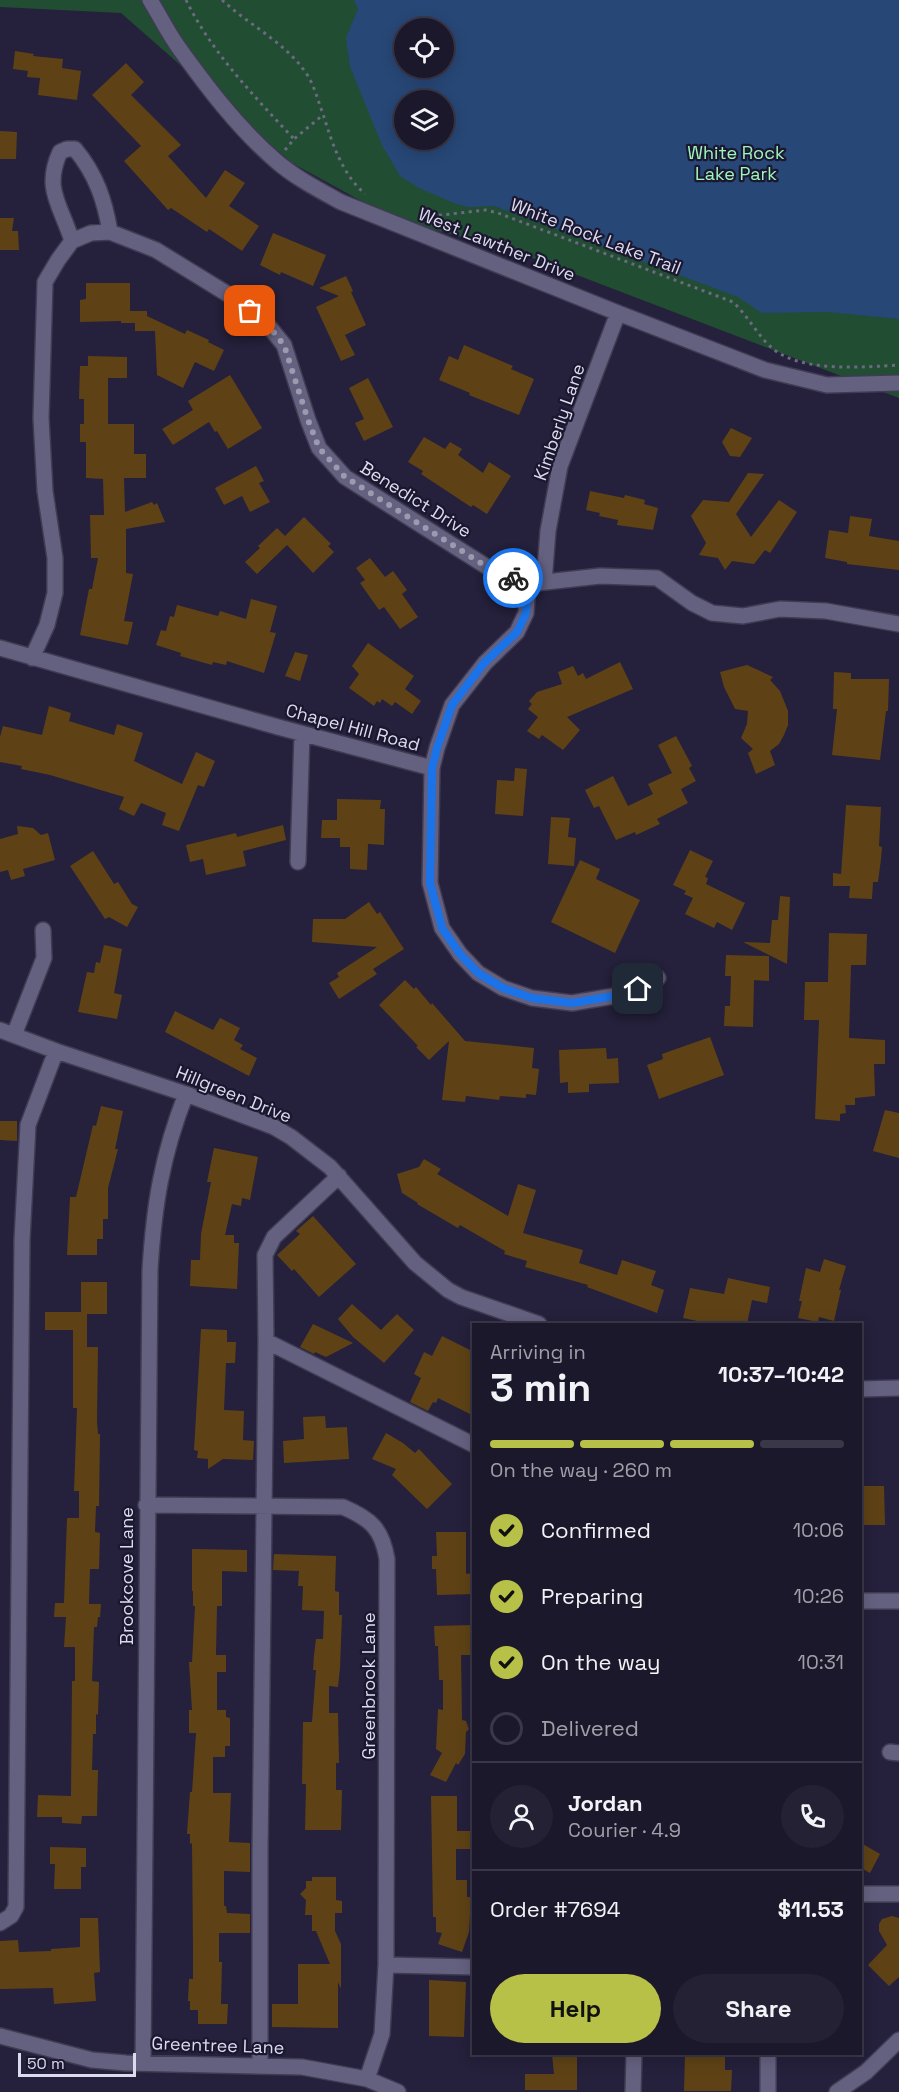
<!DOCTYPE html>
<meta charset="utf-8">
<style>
body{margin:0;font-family:"Space Grotesk",sans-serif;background:#252134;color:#f1f3f6;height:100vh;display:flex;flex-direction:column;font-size:22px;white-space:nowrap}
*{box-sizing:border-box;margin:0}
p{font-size:20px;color:#a0a0a9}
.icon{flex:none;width:33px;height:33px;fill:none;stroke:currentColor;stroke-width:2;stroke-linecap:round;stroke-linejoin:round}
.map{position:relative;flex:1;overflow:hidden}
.side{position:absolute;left:472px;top:1323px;width:390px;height:732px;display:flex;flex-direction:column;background:#1c182c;border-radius:0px;box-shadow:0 3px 15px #0003,0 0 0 2px #3a3748}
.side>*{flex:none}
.buttons{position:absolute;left:394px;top:18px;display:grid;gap:12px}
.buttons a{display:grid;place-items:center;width:60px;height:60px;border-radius:50%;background:#1c182c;box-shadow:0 3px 15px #0003,0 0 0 2px #3a3748;font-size:30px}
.scale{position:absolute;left:18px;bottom:15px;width:118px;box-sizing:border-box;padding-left:6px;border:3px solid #dcdbed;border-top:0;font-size:16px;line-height:21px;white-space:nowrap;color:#dcdbed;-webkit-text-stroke:4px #1b1730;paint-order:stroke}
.pin{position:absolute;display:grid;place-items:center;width:51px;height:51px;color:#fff;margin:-26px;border-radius:12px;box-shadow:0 3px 9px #0006}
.courier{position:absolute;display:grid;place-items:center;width:60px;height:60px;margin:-30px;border:4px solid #1a73e8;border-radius:50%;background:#fff;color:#222;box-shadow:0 2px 8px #0007}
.overview em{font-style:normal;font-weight:700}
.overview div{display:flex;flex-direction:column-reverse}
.overview{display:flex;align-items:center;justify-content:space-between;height:102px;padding:0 18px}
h1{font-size:39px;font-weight:700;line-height:45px}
.bar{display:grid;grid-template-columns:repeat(4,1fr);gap:9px 6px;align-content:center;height:72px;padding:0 18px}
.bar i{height:8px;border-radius:4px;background:#3a3748}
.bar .current{background:#b8c147}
.bar p{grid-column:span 4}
.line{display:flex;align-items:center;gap:15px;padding:0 18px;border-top:2px solid #3a3748}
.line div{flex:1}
.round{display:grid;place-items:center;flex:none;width:63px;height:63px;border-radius:32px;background:#252134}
ol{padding:0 18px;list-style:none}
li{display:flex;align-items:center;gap:18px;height:66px}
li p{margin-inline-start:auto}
li .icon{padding:6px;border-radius:50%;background:#b8c147;color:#111;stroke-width:4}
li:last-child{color:#a0a0a9}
li i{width:33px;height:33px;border:3px solid #3a3748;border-radius:50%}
.action{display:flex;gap:12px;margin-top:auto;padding:12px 18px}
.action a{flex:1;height:69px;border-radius:36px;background:#b8c147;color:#111;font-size:24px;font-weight:700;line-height:69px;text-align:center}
.action a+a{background:#252134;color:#f1f3f6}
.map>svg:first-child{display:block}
.green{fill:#214d32;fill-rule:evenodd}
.water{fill:#274776;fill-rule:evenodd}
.building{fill:#5e4216}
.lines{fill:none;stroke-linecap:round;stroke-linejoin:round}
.minor-casing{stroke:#3f3b52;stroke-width:18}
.path{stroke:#6c6980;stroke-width:3;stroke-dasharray:3 4.5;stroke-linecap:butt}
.minor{stroke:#64607f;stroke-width:15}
.done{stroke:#9c9aaf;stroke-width:6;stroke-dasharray:0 10.8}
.route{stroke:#1a73e8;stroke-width:8}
.labels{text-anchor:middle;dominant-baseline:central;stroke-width:4.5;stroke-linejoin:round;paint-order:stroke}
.park-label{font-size:18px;fill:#9ef6bc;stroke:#1b1730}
.street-label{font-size:18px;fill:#dcdbed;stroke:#1b1730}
</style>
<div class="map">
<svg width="899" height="2092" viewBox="0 0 899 2092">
<rect width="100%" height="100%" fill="#25203b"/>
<path class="green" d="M0,0H899V398L514,251L394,219L292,163L121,13L0,7ZM405,28H444V68H405ZM405,100H444V140H405Z"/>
<path class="water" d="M354,0H899V319L828,312L762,313L738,297L494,206L469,207L456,204L419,188L400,176L382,145L350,67L346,38L358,9ZM405,28H444V68H405ZM405,100H444V140H405Z"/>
<path class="building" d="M15,51L34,54L33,56L63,59L62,68L81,71L77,100L38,95L40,78L27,77L28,71L13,69Z
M126,63L144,82L131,95L181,145L168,156L206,198L225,170L245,183L229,206L259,226L242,251L209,229L207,232L171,208L168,210L124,161L141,146L92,95Z
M0,131L17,132L16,159H0Z
M0,218H14L12,231H18L19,250H0Z
M273,233L326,255L313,286L281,272L280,275L260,265Z
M346,276L353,291L351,292L366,325L345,335L355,355L341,361L316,307L339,296L319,288Z
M86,283H130V311H147V316L185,334L187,330L209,340L208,342L224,350L214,371L195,362L183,388L157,375L155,331H135V323H121V321L80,322V300L86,299Z
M464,345L513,366L511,369L534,379L519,415L469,395L470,393L439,380L449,356L458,360Z
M88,356L127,357V378H108V424H134V454H146V478H124L125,512L152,502L154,505L157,503L165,522L126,529V573L133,574L124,621L133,622L128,645L80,635L89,589H92L98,558H91L90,515H104L103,479L86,478V442H80V424H84V399H79L80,366H88Z
M230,375L262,428L228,449L217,431L215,432L209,422L173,445L162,429L193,410L188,401Z
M368,378L393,427L364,441L355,423L364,419L349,388Z
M731,428L752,438L740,457L730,456L722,442Z
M424,437L445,449L450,442L462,449L458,455L483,473L489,462L511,476L487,514L473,505L471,507L421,474L423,471L408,462Z
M256,466L264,481L259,483L270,502L250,512L242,496L224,505L215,488Z
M748,473L764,474L736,514L751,537L779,500L797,512L770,553L765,550L754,564L732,561L725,570L718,558L699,555L706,543L691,516L703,500L729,502Z
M590,491L624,498L625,495L645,500L644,504L658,508L653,530L617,525L618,520L599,516L600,513L586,510Z
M850,516L872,519L869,536L899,541V570L847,564V562L825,558L829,530L848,533Z
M304,517L331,544L328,546L334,552L313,573L287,545L257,574L245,562L260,548L258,546L277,528L285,536Z
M370,558L385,577L393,571L407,590L402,594L418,617L400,629L384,607L379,610L360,583L365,580L356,568Z
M251,599L277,606L270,632L276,633L264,673L227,661L226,665L213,662L212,665L180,656L181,653L156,645L161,630L166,631L170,616L174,617L177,605L218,616L220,611L246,619Z
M368,643L414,676L405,689L421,701L412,714L395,702L392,706L382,699L380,703L377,701L374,706L349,688L359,674L352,666Z
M295,652L308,655L300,681L285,676Z
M620,662L633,689L567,717L580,730L563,750L542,735L539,739L527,731L538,717L528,709L532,704L529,701L537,692L562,684L558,672L573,666L578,676L583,673L586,679Z
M747,665L773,677L770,680L780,691L788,711V725L784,735L779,744L770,751L775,765L756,774L748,753L753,749L741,738L747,724L748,711L735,709L724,687L720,672Z
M834,672L851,673V679H889L888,711H886L880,760L832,755L837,709H833Z
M49,706L71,713L69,721L114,735L117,724L143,733L134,761L182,784L196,752L215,761L204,787L198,785L179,831L162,825L166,813L141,803L134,816L119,809L124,797L50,775L21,769L22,766L0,762V737L3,726L42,735Z
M676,736L692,766L689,768L696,781L681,789L688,803L657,819L660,824L636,835L635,832L616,840L599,806L594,808L585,790L613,776L628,806L653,794L648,784L672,773L658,745Z
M515,768L527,769L523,816L495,814L497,780L514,781Z
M337,799L381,800L380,809H385L384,845L368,844L367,870L350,869V847H340V838H321L322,820H337Z
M846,805L881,807L879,846L882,847L881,859L878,882H873L872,899L849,898L850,886H833V873L841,874Z
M551,817L570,818L568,837L576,838L574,866L548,864Z
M283,825L286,840L243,851L246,866L206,875L203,859L190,862L186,845L236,833L237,837Z
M17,826L33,828L41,835L48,833L55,860L23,869L25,876L11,880L8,870L0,872V839L18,834Z
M690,850L713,861L705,877L708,878L706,884L745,903L732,930L717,922L714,928L685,914L693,898L684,894L686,891L673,885Z
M93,851L114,884L118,882L132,904L138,907L127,927L109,917L105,919L70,866Z
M580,860L600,869L596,879L640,900L615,953L551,922Z
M780,896L790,897L787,964L743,942L770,943L772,920H778Z
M369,902L377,914L380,912L404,949L373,969L377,974L339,999L329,983L339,977L337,973L377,947L312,942L313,919H345Z
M829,933L867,934L866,965H851L849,1038L885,1040V1064H874L875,1096L855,1098V1105H845L846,1113L840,1114V1121L815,1119L819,1020H804L805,982H828Z
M104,945L122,949L114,993L122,995L117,1019L78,1012L87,972L94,973L96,962L100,963Z
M726,955L769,956V981L754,980L753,1027L724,1026L725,1006H730L731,976H725Z
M405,980L414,989L416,987L431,1005L432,1003L465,1041L534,1048L532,1068L539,1069L536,1095L526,1094V1098L500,1096L499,1100L466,1096L465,1102L442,1100L449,1041L429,1060L416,1047L418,1046L379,1005Z
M175,1011L213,1030L220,1018L240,1028L234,1040L243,1045L240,1049L257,1058L249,1076L165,1032Z
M710,1037L724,1075L659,1099L647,1065L663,1059L662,1054Z
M606,1048L607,1059L618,1058L619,1083L589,1084V1092L568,1093V1082L560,1083L559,1050Z
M101,1106L123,1111L115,1149H118L108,1188V1219H103V1239H97V1255H67L70,1197H76L93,1125L96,1126Z
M885,1110L899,1113V1158L873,1151Z
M0,1121H17V1141L0,1140Z
M214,1148L258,1157L250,1200L242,1198L241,1206L232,1204L225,1235H234V1243H239L237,1289L190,1286L191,1260H200L201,1234L211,1182H207Z
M424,1159L441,1169L437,1174L508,1216L518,1184L536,1190L523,1233L583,1250L579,1263L617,1275L622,1260L656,1271L651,1285L664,1290L657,1313L587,1287L588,1285L525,1267L527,1261L504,1254L505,1251L460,1225L458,1228L417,1204L418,1203L402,1193L397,1174L419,1167Z
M313,1216L356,1264L319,1297L294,1269L292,1271L277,1255L300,1234L296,1231Z
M824,1259L846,1266L839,1290H841L834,1321L819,1317L818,1322L798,1318L802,1301H799L806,1268L820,1272Z
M728,1278L770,1287L767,1303L752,1300L747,1324H712L683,1318L690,1288L724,1294Z
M81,1282H107V1314H87V1347H98L97,1421L98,1434H100L99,1506H96L95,1532L100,1533L99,1569H90L89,1604H101L100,1617H98L97,1627H94L92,1681L99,1682L98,1715L96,1714V1734H93L92,1770H98L97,1816H82L81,1824L62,1823V1817H37L38,1795L71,1796L72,1681H75V1647H64L66,1617H54L55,1603H64L67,1518H79V1491H74L77,1408H73V1330H45V1312H81Z
M352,1304L381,1330L397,1314L414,1330L384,1363L353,1337L338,1319Z
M313,1324L332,1333L353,1343L326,1357L315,1352L314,1354L300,1347Z
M201,1329L227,1330V1342H236L235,1363H226L224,1410L244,1411L243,1440L254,1441L253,1460L223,1459L208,1469V1459L197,1458L198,1451L194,1450Z
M442,1336L474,1352V1416L438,1398L436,1403L433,1402L428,1411L410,1402L421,1378L414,1374L424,1352L432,1356Z
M325,1416L326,1428L347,1427L349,1459L284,1463L283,1441L304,1439L303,1417Z
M386,1433L403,1443L415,1453L419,1449L452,1484L427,1509L392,1475L396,1469L372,1459Z
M861,1486H884L885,1525H861Z
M436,1532H466V1574L474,1573V1594L437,1595L436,1569H432V1556H437Z
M192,1549L247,1550V1572L222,1571V1606H217L216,1655H226V1672H217V1710H226V1717L230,1718V1746H225V1757H213V1793H231L229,1842L250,1843V1872L224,1871V1906H226L227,1913L250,1914V1933H219V1962H222L221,2004H228L227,2024H198V2010H190V2001H188L189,1979H193V1947L192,1843L190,1844V1834H187L190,1792H192L196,1733H189V1710H192L189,1662H192L195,1606H193V1591H192Z
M274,1554L336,1556L335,1591L339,1592V1615H342L340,1668L338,1687L329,1686V1713H338L339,1763H336V1790H342L341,1830H305L306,1784H302L303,1722H312L316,1670H313L314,1655L316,1639H323L324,1611L302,1610L303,1586H298L299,1571L273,1570Z
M474,1625V1655H461L462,1720L466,1721L469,1729L466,1732L465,1754L458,1765L456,1763L446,1782L430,1775L442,1753L436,1749L438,1709L443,1710V1680H439L438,1646H435L434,1626Z
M431,1796H457V1831H470V1849H456V1880H467V1897H471L469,1932L462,1952L438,1944L442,1933L436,1932V1917H433Z
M861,1843L880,1854L870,1873L861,1868Z
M50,1847L86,1848V1867H81V1889H54L55,1864H50Z
M312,1877H336V1900L342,1901V1913H335V1931L341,1944V1989L338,1982V2028L272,2027V2004H298V1964H330L316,1931H312V1915H305L306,1900L300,1894L306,1888V1881H312Z
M892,1916L899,1918V1977L889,1986L868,1965L887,1945L879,1931V1924L882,1919Z
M80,1918H98L100,1972L94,1973L96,2001L54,2004L53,1988L0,1989V1941L18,1940L19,1952L51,1951V1949L80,1947Z
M429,1980L466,1982L464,2037L429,2036Z
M552,2054H577V2090H525V2074H554Z
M685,2054H725V2070H732L731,2091H684Z"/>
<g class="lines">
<defs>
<path id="minor" d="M150,0C160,16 168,33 179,48C207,87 238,128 275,160C294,177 319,190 341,202L618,313L765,370L827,385L899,383
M72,241C61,205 43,189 60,152L67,149H75C96,174 105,201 110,232
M544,582L548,531L560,466L618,313
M528,584L526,613L517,632L485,663L452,705L437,748L432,768L430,883L442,928L460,954L478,973L503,988L532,998L572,1003L614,996L638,989L658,978
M0,648L278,727L432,768
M32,658L47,625L55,593V558L45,491L41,418L45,282L58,260L72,241L91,233L110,232L156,250L234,298L267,324L284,345L308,420L319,448L345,477L492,570L528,584L600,576L657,578L692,603L712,613L743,616L780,609L826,611L899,624
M298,862L302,734
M0,1030L56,1051L186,1094L274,1127L291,1137L330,1167L415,1263L448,1290L461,1297L539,1324
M14,1035L44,958L43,930
M266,1341L474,1445
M861,1389L899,1388
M146,1505L343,1507C371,1519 382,1529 387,1559L386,1965L382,2034L367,2079
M861,1601H899
M890,1752L899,1753
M861,1894H899
M0,1923L11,1916L16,1907L22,1240L28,1125L56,1051
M386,1965L474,1967
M0,2036L92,2060L126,2063L302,2067L367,2079L398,2092
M143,2063L150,1270C154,1205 162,1155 186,1094
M260,2066V1853L266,1341L265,1255L274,1237L339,1176
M633,2092L634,2054
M768,2092V2054
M837,2092L866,2072L899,2040"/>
</defs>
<use href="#minor" class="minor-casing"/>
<path class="path" d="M186,0C212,53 254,96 294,139
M222,0C250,26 287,43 308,76C315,88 318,101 323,114C332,143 342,174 365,194
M285,150L294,139L323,115
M424,217L486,210L498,213L733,302C748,316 758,336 772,348C801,373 863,367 899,365
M175,2047L246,2045"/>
<use href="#minor" class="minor"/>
</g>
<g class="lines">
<path class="done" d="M250,311L267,324L284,345L308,420L319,448L345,477L492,570L513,578"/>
<path class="route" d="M513,578L528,584L526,613L517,632L484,663L452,705L437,748L432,768L430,883L442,928L460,954L478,973L503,988L532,998L572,1003L614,996L638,989"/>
</g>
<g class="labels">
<g class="park-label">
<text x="736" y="152">White Rock<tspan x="736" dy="21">Lake Park</tspan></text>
</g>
<g class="street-label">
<text transform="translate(596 236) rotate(21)">White Rock Lake Trail</text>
<text transform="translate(497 244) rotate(22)">West Lawther Drive</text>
<text transform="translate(559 422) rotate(-71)">Kimberly Lane</text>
<text transform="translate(416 499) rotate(32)">Benedict Drive</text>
<text transform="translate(353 727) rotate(15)">Chapel Hill Road</text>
<text transform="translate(234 1094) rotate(22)">Hillgreen Drive</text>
<text transform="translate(126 1576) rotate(-90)">Brookcove Lane</text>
<text transform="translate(368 1686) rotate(-90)">Greenbrook Lane</text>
<text transform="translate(218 2045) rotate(2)">Greentree Lane</text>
</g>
</g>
</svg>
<div class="buttons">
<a><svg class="icon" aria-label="locate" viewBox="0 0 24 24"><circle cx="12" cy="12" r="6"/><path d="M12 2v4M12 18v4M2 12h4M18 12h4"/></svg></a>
<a><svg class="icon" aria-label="layers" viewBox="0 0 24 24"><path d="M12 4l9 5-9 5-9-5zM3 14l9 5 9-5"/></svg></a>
</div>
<div class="scale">50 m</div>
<div class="pin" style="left:250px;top:311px;background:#ea580c"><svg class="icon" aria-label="bag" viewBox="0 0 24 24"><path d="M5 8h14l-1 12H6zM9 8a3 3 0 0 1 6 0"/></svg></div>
<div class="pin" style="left:638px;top:989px;background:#1f2937"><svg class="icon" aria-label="home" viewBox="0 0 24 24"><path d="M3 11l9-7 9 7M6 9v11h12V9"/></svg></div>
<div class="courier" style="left:513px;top:578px"><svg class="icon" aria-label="bike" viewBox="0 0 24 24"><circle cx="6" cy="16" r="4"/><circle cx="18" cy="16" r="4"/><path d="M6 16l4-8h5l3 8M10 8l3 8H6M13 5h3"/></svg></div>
<section class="side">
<div class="overview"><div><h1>3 min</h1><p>Arriving in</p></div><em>10:37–10:42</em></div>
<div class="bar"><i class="current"></i><i class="current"></i><i class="current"></i><i></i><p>On the way · 260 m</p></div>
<ol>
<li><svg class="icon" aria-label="check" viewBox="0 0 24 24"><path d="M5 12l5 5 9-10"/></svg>Confirmed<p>10:06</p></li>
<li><svg class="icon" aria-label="check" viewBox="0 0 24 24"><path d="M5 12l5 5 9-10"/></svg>Preparing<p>10:26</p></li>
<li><svg class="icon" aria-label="check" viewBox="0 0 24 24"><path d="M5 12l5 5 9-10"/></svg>On the way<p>10:31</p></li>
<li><i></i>Delivered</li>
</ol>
<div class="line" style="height:108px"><a class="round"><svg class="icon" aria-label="person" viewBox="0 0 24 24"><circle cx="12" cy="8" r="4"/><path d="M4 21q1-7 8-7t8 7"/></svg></a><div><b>Jordan</b><p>Courier · 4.9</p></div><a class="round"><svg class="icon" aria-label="phone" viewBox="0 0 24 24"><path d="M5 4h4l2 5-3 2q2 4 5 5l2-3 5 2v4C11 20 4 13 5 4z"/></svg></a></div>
<div class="line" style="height:78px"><div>Order #7694</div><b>$11.53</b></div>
<div class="action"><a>Help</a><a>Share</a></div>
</section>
</div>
